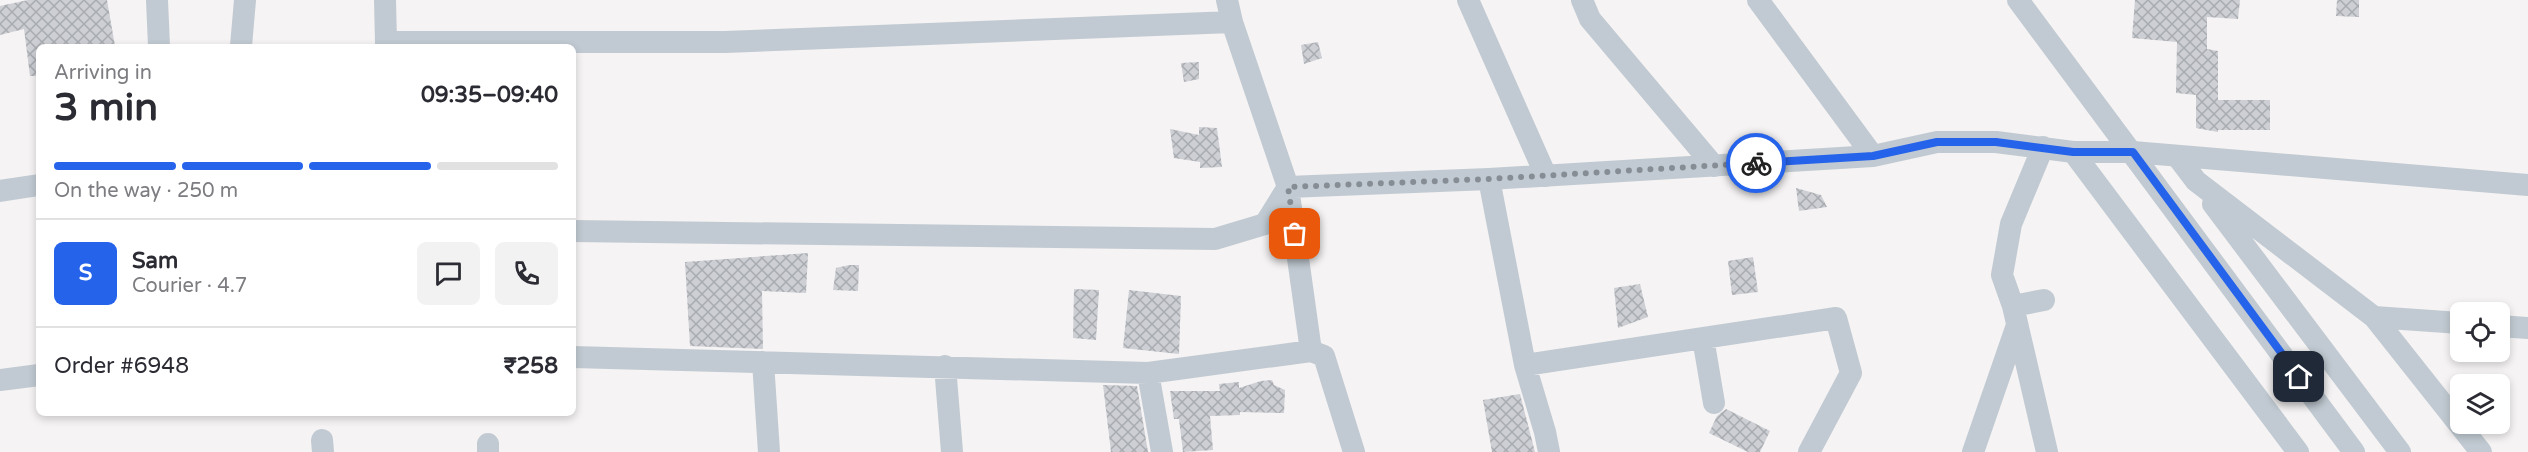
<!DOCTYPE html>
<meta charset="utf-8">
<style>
body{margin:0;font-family:"Varela Round",sans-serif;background:#f2f2f3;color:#2b2b33;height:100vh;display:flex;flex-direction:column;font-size:22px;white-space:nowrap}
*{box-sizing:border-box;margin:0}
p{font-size:20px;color:#7c7c81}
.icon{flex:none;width:33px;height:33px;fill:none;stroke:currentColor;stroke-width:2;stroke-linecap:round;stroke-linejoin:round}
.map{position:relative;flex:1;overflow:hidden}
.details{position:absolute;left:36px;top:44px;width:540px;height:372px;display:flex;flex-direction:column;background:#fff;border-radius:9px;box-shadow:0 3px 9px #0003}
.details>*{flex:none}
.controls{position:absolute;left:2450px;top:302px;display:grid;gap:12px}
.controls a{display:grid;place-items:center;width:60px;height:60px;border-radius:9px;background:#fff;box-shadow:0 3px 9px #0003;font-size:30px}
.pin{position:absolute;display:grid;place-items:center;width:51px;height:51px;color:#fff;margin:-26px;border-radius:12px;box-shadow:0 3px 9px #0006}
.courier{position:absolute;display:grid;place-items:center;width:60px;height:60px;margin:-30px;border:4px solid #2563eb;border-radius:50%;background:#fff;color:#222;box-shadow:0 2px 8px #0007}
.overview em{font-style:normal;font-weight:800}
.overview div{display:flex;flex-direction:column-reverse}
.overview{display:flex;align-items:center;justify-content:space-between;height:102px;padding:0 18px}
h1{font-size:39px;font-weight:800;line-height:45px}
.bar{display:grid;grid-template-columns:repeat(4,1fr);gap:9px 6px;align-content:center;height:72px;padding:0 18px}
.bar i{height:8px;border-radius:4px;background:#e1e1e2}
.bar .selected{background:#2563eb}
.bar p{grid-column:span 4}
.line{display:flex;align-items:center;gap:15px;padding:0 18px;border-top:2px solid #e1e1e2}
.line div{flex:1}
.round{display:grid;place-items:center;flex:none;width:63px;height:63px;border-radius:9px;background:#f2f2f3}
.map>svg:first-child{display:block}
.building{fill:url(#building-cross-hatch)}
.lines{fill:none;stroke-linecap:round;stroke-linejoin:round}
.minor{stroke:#c1cad2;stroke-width:22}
.done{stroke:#868d94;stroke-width:6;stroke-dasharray:0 10.8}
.route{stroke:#2563eb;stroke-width:8}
</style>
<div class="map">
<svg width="2528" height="452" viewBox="0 0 2528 452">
<defs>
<pattern id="building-cross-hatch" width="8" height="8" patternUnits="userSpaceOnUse" patternTransform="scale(1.5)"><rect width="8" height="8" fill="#cdcfd5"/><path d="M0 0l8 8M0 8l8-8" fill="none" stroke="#a8abb0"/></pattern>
</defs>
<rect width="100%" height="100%" fill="#f5f3f3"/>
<path class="building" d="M28,0H107L115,46H39V76H30L24,29L0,35V6Z
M2135,0H2240L2238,19L2207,17V49L2218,51V100H2270V130H2218V132L2196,128V95L2176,93L2177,42L2132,38Z
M2337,0H2359V17L2336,16Z
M1318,42L1322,58L1304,64L1301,45Z
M1199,62V79L1184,82L1181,63Z
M1199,127L1217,128L1222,167L1200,168V162L1174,158L1170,129L1199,135Z
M1796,188L1821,195L1827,207L1799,211Z
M808,253L806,293L762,291L763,349L690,346L685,262Z
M1753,257L1758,292L1732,295L1728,261Z
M849,265H859L858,291L833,290L836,268Z
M1640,284L1648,317L1618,328L1614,288Z
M1074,289L1099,290L1096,340L1073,338Z
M1129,290L1181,296L1179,354L1123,348Z
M1272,380L1274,385L1285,390L1284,413L1240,412V415L1210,416L1213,450L1183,452L1179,419H1174L1170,391H1220L1219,384L1239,382V388L1261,381Z
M1103,385L1137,386L1148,452H1111Z
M1520,394L1535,452H1492L1483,400Z
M1726,409L1770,431L1760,452H1748L1709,433L1717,416Z"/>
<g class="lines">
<path class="minor" d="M157,0L159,46
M385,0L386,42
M1227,0L1232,22L1288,187L1311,351L1324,356L1354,452
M1468,0L1546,176
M1582,0L1590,19L1714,166
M1758,0L1873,156
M2018,0L2354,452
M241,46L245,0
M386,46V42H725L1232,22
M2043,147L2011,224L2002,275L2013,306L2044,300
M2073,152L2298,452
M2177,156L2196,181L2374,317L2481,452
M1489,179L1525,365L1545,432L1549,452
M0,191L39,185
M2213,204L2400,452
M573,231L1215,239L1265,224L1288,187L1489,179L1873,156L1937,142H1996L2073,152H2133L2528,185
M2013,306L2047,452
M2374,317L2460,323
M2499,326L2528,328
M1703,338L1714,403
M573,357L1148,373L1311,351
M763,362L769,452
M1525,365L1836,318L1851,373L1809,452
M945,366L952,452
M1148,373L1162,452
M0,380L39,375
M322,440L323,452
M488,444V452
M1973,452L2017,325"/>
</g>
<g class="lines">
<path class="done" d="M1295,234L1288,187L1489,179L1756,163"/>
<path class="route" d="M1756,163L1873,156L1937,142H1996L2073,152H2133L2299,377"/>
</g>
</svg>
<div class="controls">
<a><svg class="icon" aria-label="locate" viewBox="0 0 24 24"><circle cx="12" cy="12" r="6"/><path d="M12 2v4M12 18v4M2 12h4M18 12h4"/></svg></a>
<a><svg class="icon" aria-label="layers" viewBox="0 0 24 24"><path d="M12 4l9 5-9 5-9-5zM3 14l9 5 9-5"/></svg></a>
</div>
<div class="pin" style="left:1295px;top:234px;background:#ea580c"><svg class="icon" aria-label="bag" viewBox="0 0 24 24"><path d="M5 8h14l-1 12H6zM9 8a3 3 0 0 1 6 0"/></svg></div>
<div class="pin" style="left:2299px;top:377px;background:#1f2937"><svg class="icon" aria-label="home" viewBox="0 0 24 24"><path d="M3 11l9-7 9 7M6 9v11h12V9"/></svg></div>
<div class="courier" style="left:1756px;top:163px"><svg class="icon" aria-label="bike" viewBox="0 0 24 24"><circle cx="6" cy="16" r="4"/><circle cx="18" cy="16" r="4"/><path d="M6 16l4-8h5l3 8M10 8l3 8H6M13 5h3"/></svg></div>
<section class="details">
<div class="overview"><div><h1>3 min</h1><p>Arriving in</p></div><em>09:35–09:40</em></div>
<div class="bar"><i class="selected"></i><i class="selected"></i><i class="selected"></i><i></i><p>On the way · 250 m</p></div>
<div class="line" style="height:108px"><b class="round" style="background:#2563eb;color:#fff">S</b><div><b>Sam</b><p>Courier · 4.7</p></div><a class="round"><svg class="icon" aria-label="chat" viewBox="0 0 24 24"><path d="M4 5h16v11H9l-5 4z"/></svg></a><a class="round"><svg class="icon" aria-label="phone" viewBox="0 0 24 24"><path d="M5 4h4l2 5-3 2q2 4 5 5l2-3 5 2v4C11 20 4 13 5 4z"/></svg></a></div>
<div class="line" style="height:78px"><div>Order #6948</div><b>₹258</b></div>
</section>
</div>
